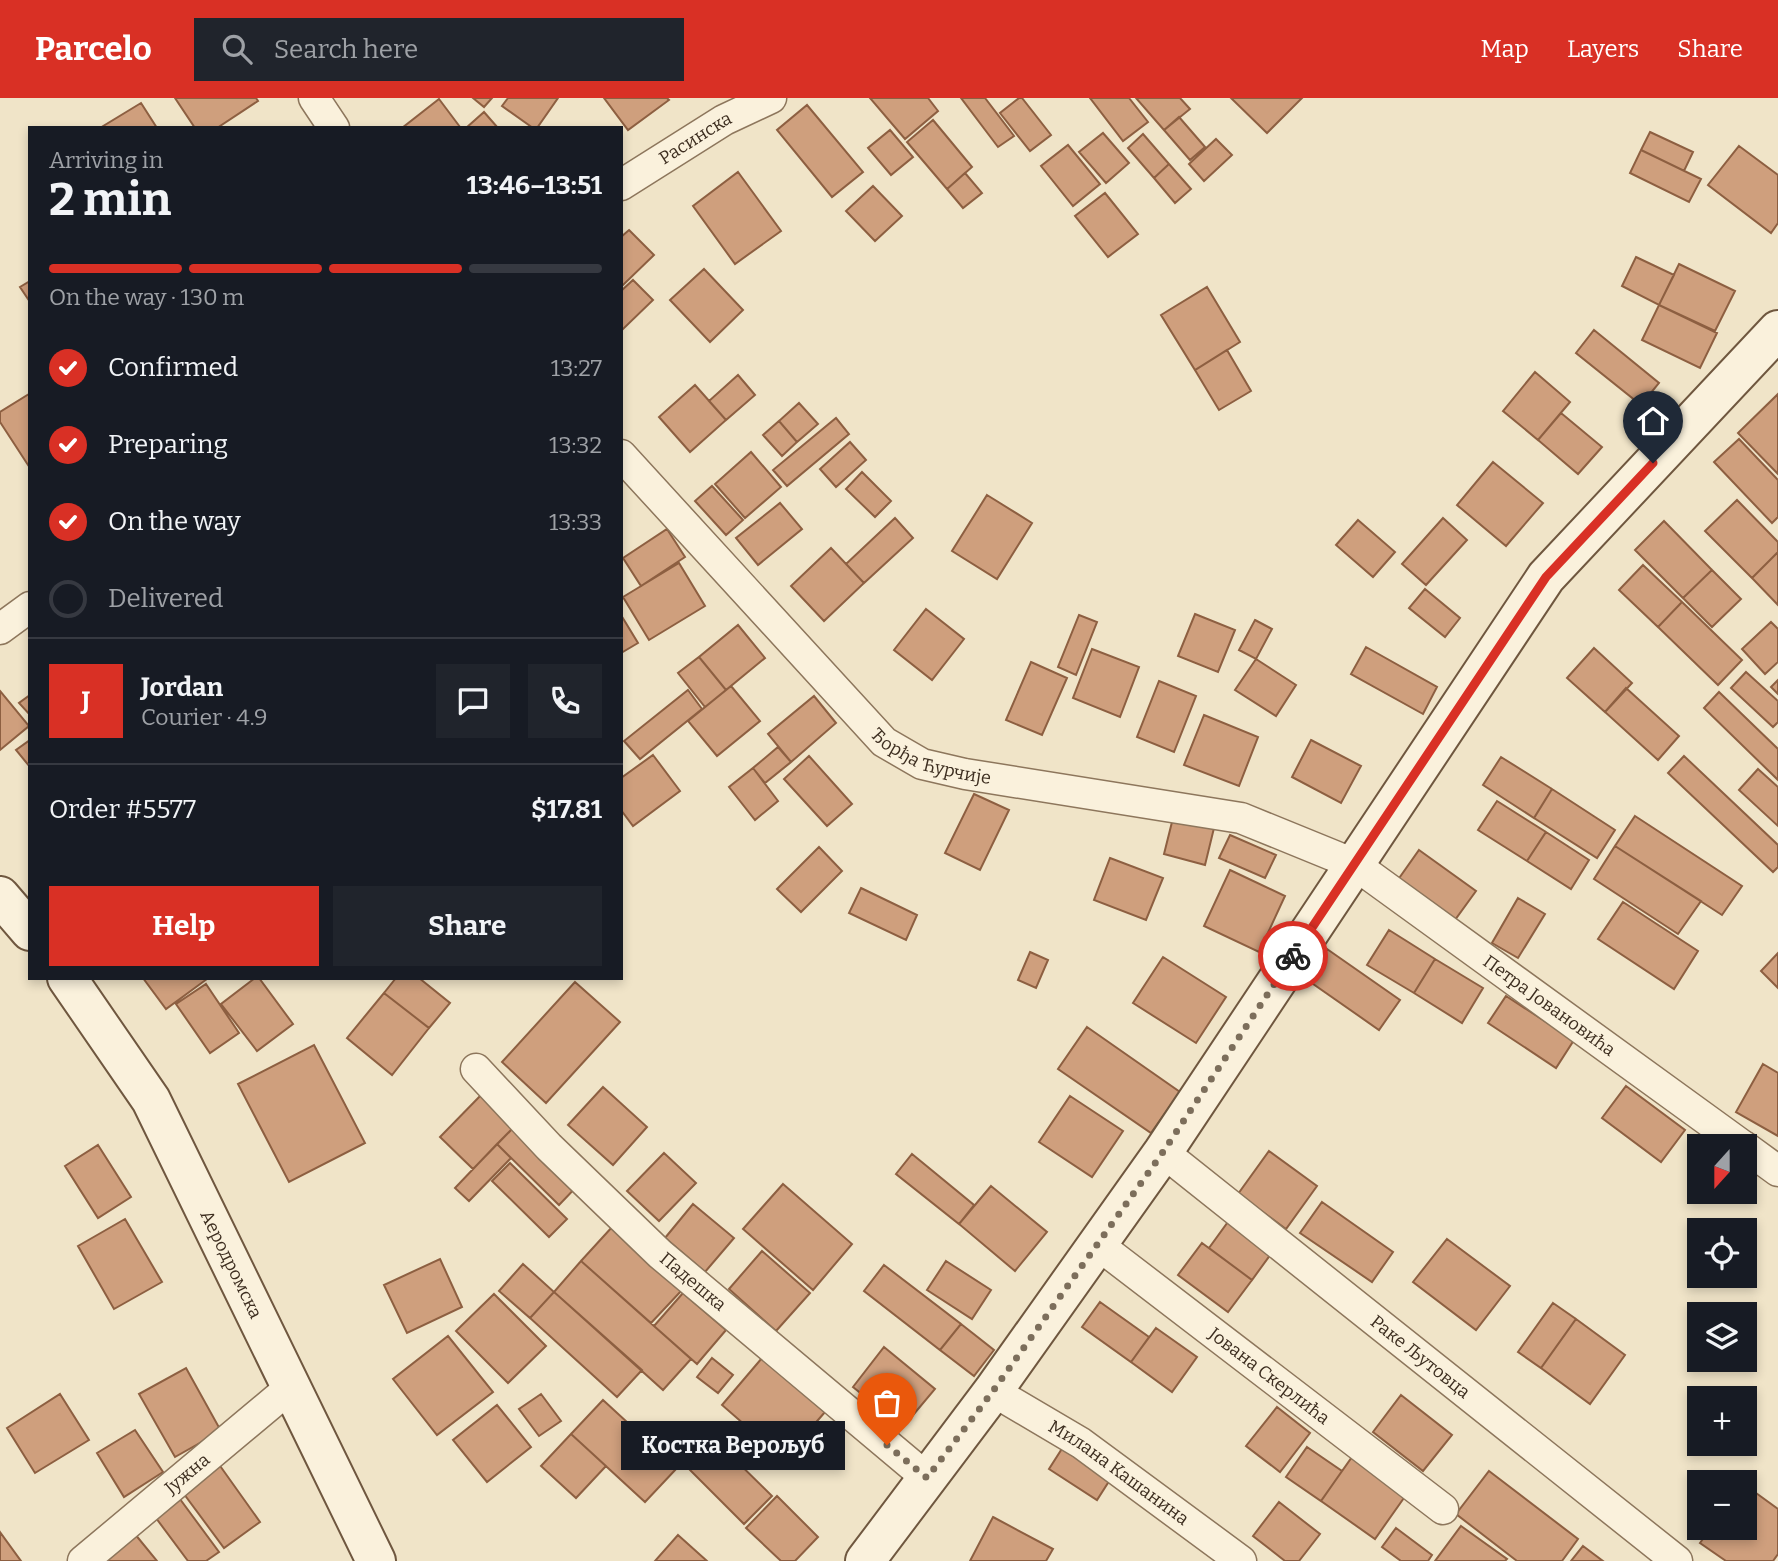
<!DOCTYPE html>
<meta charset="utf-8">
<style>
body{margin:0;font-family:Bitter,serif;background:#20242c;color:#f1f3f6;height:100vh;display:flex;flex-direction:column;font-size:26px;white-space:nowrap}
*{box-sizing:border-box;margin:0}
p{font-size:23px;color:#9ea1a6}
.icon{flex:none;width:38px;height:38px;fill:none;stroke:currentColor;stroke-width:2;stroke-linecap:round;stroke-linejoin:round}
.map{position:relative;flex:1;overflow:hidden}
.details{position:absolute;left:28px;top:28px;width:595px;height:854px;display:flex;flex-direction:column;background:#171b24;border-radius:0px;box-shadow:0 4px 10px #0003}
.details>*{flex:none}
.needle{width:46px;rotate:201deg}
.tools{position:absolute;left:1687px;top:1036px;display:grid;gap:14px}
.tools a{display:grid;place-items:center;width:70px;height:70px;border-radius:0px;background:#171b24;box-shadow:0 4px 10px #0003;font-size:35px}
.pin{position:absolute;display:grid;place-items:center;width:60px;height:60px;color:#fff;margin:-72px -30px;border-radius:50% 50% 50% 0;rotate:-45deg;box-shadow:0 0 7px #0007}
.pin .icon{rotate:45deg}
.courier{position:absolute;display:grid;place-items:center;width:70px;height:70px;margin:-35px;border:5px solid #d93025;border-radius:50%;background:#fff;color:#222;box-shadow:0 2px 9px #0007}
.bubble{position:absolute;height:49px;border-radius:0px;background:#171b24;box-shadow:0 4px 10px #0003;font-size:23px;font-weight:700;line-height:49px;text-align:center}
.overview em{font-style:normal;font-weight:700}
.overview div{display:flex;flex-direction:column-reverse}
.overview{display:flex;align-items:center;justify-content:space-between;height:119px;padding:0 21px}
h1{font-size:46px;font-weight:700;line-height:52px}
.bar{display:grid;grid-template-columns:repeat(4,1fr);gap:10px 7px;align-content:center;height:84px;padding:0 21px}
.bar i{height:9px;border-radius:5px;background:#363941}
.bar .on{background:#d93025}
.bar p{grid-column:span 4}
.line{display:flex;align-items:center;gap:18px;padding:0 21px;border-top:2px solid #363941}
.line div{flex:1}
.round{display:grid;place-items:center;flex:none;width:74px;height:74px;border-radius:0px;background:#20242c}
ol{padding:0 21px;list-style:none}
li{display:flex;align-items:center;gap:21px;height:77px}
li p{margin-inline-start:auto}
li .icon{padding:7px;border-radius:50%;background:#d93025;color:#fff;stroke-width:4}
li:last-child{color:#9ea1a6}
li i{width:38px;height:38px;border:4px solid #363941;border-radius:50%}
.cta{display:flex;gap:14px;margin-top:auto;padding:14px 21px}
.cta a{flex:1;height:80px;border-radius:0px;background:#d93025;color:#fff;font-size:28px;font-weight:700;line-height:80px;text-align:center}
.cta a+a{background:#20242c;color:#f1f3f6}
header{display:flex;align-items:center;gap:42px;box-sizing:border-box;height:98px;padding:0 35px;background:#d93025;color:#fff}
header strong{font-size:33px}
nav{display:flex;gap:38px;margin-inline-start:auto;font-size:24px}
.search{width:490px;height:63px;background:#20242c;display:flex;align-items:center;gap:18px;box-sizing:border-box;padding:0 24px;border-radius:0px;color:#9ea1a6;font-size:26px}
.map>svg:first-child{display:block}
.building{fill:#cf9f7d;stroke:#8d5f41;stroke-width:2}
.lines{fill:none;stroke-linecap:round;stroke-linejoin:round}
.street-casing{stroke:#8d765c;stroke-width:33}
.secondary-casing{stroke:#6f573f;stroke-width:42}
.street{stroke:#faf1dc;stroke-width:30}
.secondary{stroke:#faf1dc;stroke-width:38}
.done{stroke:#7c6e5b;stroke-width:7;stroke-dasharray:0 12.6}
.route{stroke:#d93025;stroke-width:9}
.labels{text-anchor:middle;dominant-baseline:central;stroke-width:6;stroke-linejoin:round;paint-order:stroke}
.street-label{font-size:18px;fill:#3d2e20;stroke:#f7eed8}
</style>
<header>
<strong>Parcelo</strong>
<div class="search"><svg class="icon" aria-label="search" viewBox="0 0 24 24"><circle cx="10" cy="10" r="6"/><path d="M15 15l6 6"/></svg>Search here</div>
<nav><a>Map</a><a>Layers</a><a>Share</a></nav>
</header>
<div class="map">
<svg width="1778" height="1463" viewBox="0 0 1778 1463">
<rect width="100%" height="100%" fill="#f0e4c8"/>
<path class="building" d="M175,0H256L258,3L217,30H195Z
M473,0H492L484,9Z
M508,0H558L537,30H533L502,8Z
M604,0H667L669,2L628,32Z
M870,0H928L938,13L905,41Z
M961,0H985L1014,38L998,49Z
M1019,0H1022L1051,37L1030,53L1000,15Z
M1090,0H1129L1148,24L1123,43Z
M1136,0H1180L1190,11L1164,32Z
M1231,0H1302L1267,35Z
M439,1L460,29L402,30Z
M141,5L157,30H100Z
M807,7L863,74L832,99L777,32Z
M484,14L498,30H466Z
M1179,19L1205,49L1190,62L1164,32Z
M933,22L972,69L947,91L907,44Z
M890,32L913,59L891,77L868,50Z
M1650,34L1693,54L1684,73L1641,52Z
M1103,35L1129,65L1106,85L1079,54Z
M1143,36L1169,66L1154,80L1128,50Z
M1216,41L1232,57L1204,83L1189,66Z
M1068,47L1100,86L1073,108L1041,68Z
M1739,48L1778,77V125L1771,135L1708,87Z
M1641,52L1701,81L1689,104L1630,75Z
M1169,66L1191,91L1175,105L1154,80Z
M738,74L781,133L735,166L693,108Z
M965,75L982,95L963,110L947,91Z
M873,88L902,118L875,143L846,113Z
M1105,95L1138,136L1108,159L1075,118Z
M629,132L654,157L621,189V139Z
M1636,159L1674,177L1659,207L1622,188Z
M1679,166L1735,193L1715,233L1659,207Z
M704,171L743,212L710,244L670,202Z
M633,182L653,202L621,233V193Z
M30,183V204L20,189Z
M1207,189L1240,244L1195,272L1161,217Z
M1659,207L1717,235L1700,270L1642,242Z
M1594,232L1659,285L1641,307L1576,255Z
M1227,252L1251,293L1219,312L1195,272Z
M1535,274L1570,304L1538,342L1503,313Z
M738,277L755,297L726,322L709,303Z
M695,287L726,322L690,354L659,319Z
M29,296L30,365L28,367L0,324V314Z
M1778,296V376L1738,335Z
M799,305L818,326L797,344L779,323Z
M1561,315L1602,349L1578,376L1538,342Z
M836,320L849,336L787,388L773,372Z
M779,323L797,344L782,358L763,337Z
M1739,341L1778,382V419L1772,425L1714,364Z
M850,344L866,362L836,389L820,371Z
M751,354L781,389L745,420L715,386Z
M1493,364L1543,405L1506,448L1457,407Z
M862,374L891,403L875,419L846,391Z
M712,388L743,422L726,437L695,403Z
M987,397L1032,425L997,481L952,453Z
M1737,402L1778,444V454L1752,480L1705,433Z
M780,405L802,431L758,467L736,440Z
M895,420L913,440L864,485L846,466Z
M1443,420L1467,442L1426,487L1402,466Z
M1358,422L1395,454L1373,479L1336,447Z
M1664,423L1712,472L1683,500L1635,452Z
M667,431L685,459L641,488L623,460Z
M831,450L864,485L824,523L791,488Z
M1778,454V507L1752,480Z
M679,465L705,508L649,542L623,499Z
M1643,467L1682,504L1658,529L1619,492Z
M1712,472L1741,501L1712,529L1683,500Z
M1425,491L1460,520L1445,539L1409,510Z
M1682,504L1742,562L1718,587L1658,529Z
M926,511L964,541L932,582L894,552Z
M1195,516L1235,532L1218,574L1178,558Z
M621,517L638,545L621,555Z
M1079,517L1097,524L1076,577L1058,569Z
M1255,522L1272,531L1256,561L1239,552Z
M1771,524L1778,531V564L1765,576L1742,551Z
M738,527L765,560L726,592L699,559Z
M1366,549L1437,589L1423,616L1351,576Z
M1594,550L1632,585L1605,614L1567,580Z
M1092,551L1139,569L1120,619L1073,600Z
M699,559L726,592L705,609L678,575Z
M1256,561L1296,587L1276,618L1235,592Z
M1031,564L1067,580L1042,637L1006,622Z
M1746,574L1778,603V624L1773,629L1731,590Z
M1778,582V596L1771,589Z
M1159,583L1196,598L1174,654L1137,639Z
M731,588L760,623L717,658L688,623Z
M1626,590L1679,638L1658,662L1605,614Z
M688,592L702,611L640,661L624,643Z
M0,593L29,628L0,652Z
M1719,594L1778,651V682L1704,610Z
M30,597V617L19,605Z
M814,598L836,625L791,664L768,636Z
M1204,617L1258,639L1239,688L1184,667Z
M30,642V669L16,652Z
M1311,642L1361,668L1341,705L1292,679Z
M778,649L791,664L765,685L753,670Z
M653,657L680,693L633,728L621,712V680Z
M809,658L852,706L827,728L784,681Z
M1684,658L1778,747V769L1773,774L1668,675Z
M1501,659L1552,691L1534,720L1483,687Z
M753,670L778,703L755,722L729,689Z
M1758,671L1778,689V728L1739,692Z
M1552,691L1615,732L1597,760L1534,720Z
M974,696L1009,712L980,772L945,755Z
M1497,703L1546,734L1527,763L1478,732Z
M1635,718L1742,788L1722,817L1615,748Z
M1173,720L1214,730L1205,767L1164,756Z
M1546,734L1589,762L1571,791L1527,763Z
M1230,737L1276,757L1265,780L1219,760Z
M1615,748L1701,803L1678,836L1594,781Z
M819,749L842,773L801,814L777,791Z
M1419,752L1476,793L1452,826L1395,786Z
M1110,760L1163,780L1146,822L1094,802Z
M1230,772L1285,798L1259,854L1204,828Z
M861,790L917,817L906,842L849,815Z
M1518,800L1545,816L1518,860L1492,845Z
M1623,804L1698,853L1674,891L1598,841Z
M1389,832L1435,861L1414,895L1367,867Z
M1327,851L1400,902L1379,932L1306,881Z
M1030,854L1048,862L1036,890L1018,882Z
M1778,855V890L1761,873Z
M1163,859L1226,899L1196,945L1133,905Z
M1435,861L1483,890L1462,925L1414,895Z
M143,880H206L207,881L166,911Z
M255,880H259L293,926L257,953L221,906Z
M396,880H419L450,905L429,930L384,895Z
M575,884L620,924L546,1005L502,964Z
M206,886L239,935L210,955L176,906Z
M384,895L429,930L392,977L347,940Z
M1506,898L1574,942L1556,970L1488,925Z
M1087,929L1180,994L1151,1035L1058,971Z
M314,947L365,1045L289,1084L238,986Z
M1763,966L1778,975V1038L1736,1014Z
M1626,988L1685,1032L1661,1064L1602,1020Z
M603,989L647,1029L613,1067L568,1027Z
M484,994L517,1026L473,1071L440,1039Z
M1070,998L1123,1033L1092,1079L1039,1044Z
M519,1024L581,1084L559,1107L497,1046Z
M497,1046L511,1060L469,1103L455,1090Z
M98,1047L131,1099L98,1120L65,1068Z
M1269,1053L1317,1088L1286,1131L1238,1096Z
M664,1055L696,1085L659,1123L627,1093Z
M912,1056L974,1107L959,1126L896,1076Z
M510,1065L567,1121L549,1139L492,1083Z
M783,1086L852,1146L813,1192L743,1131Z
M991,1088L1047,1134L1015,1173L959,1126Z
M1322,1104L1393,1154L1372,1184L1300,1135Z
M693,1106L734,1140L705,1174L665,1140Z
M1233,1117L1276,1149L1252,1182L1209,1150Z
M125,1121L162,1184L114,1211L78,1148Z
M613,1128L682,1192L651,1225L581,1163Z
M1447,1141L1510,1188L1476,1232L1413,1184Z
M1202,1145L1252,1182L1228,1214L1178,1177Z
M762,1153L810,1195L776,1233L729,1191Z
M440,1161L462,1209L407,1235L384,1187Z
M581,1163L691,1261L663,1292L554,1194Z
M946,1163L991,1192L972,1221L927,1192Z
M523,1166L554,1194L530,1220L499,1193Z
M884,1167L961,1226L940,1252L864,1193Z
M554,1194L642,1272L617,1299L530,1220Z
M683,1195L726,1232L697,1266L654,1228Z
M494,1196L546,1248L508,1285L456,1233Z
M1100,1204L1149,1239L1131,1264L1082,1229Z
M1553,1205L1576,1221L1541,1270L1518,1254Z
M1576,1221L1625,1257L1590,1306L1541,1270Z
M961,1226L994,1252L974,1278L940,1252Z
M1156,1230L1197,1259L1172,1294L1131,1264Z
M448,1238L493,1294L437,1337L393,1281Z
M884,1249L935,1291L903,1329L853,1289Z
M712,1260L733,1277L718,1295L697,1279Z
M762,1260L825,1314L784,1361L722,1307Z
M186,1270L221,1333L175,1359L139,1296Z
M60,1296L89,1342L35,1375L7,1330Z
M541,1296L561,1323L539,1338L519,1311Z
M1401,1297L1452,1337L1423,1373L1373,1334Z
M603,1302L677,1370L645,1404L571,1336Z
M497,1307L531,1349L487,1384L453,1342Z
M1277,1309L1310,1335L1280,1374L1246,1348Z
M135,1332L163,1374L124,1399L97,1355Z
M571,1336L606,1368L576,1400L541,1368Z
M716,1343L772,1398L744,1426L689,1371Z
M1065,1346L1113,1377L1097,1402L1049,1371Z
M1307,1349L1342,1373L1321,1403L1286,1379Z
M1352,1359L1406,1397L1375,1441L1321,1403Z
M218,1365L260,1424L224,1450L181,1392Z
M1489,1373L1578,1441L1562,1463H1517L1456,1416Z
M1745,1387L1778,1411V1456L1773,1463H1726L1700,1445L1711,1430H1745Z
M177,1397L219,1454L206,1463H188L153,1416Z
M777,1398L818,1439L795,1463H781L746,1430Z
M1279,1404L1320,1436L1299,1463H1285L1253,1438Z
M993,1419L1053,1451L1046,1463H970Z
M1461,1428L1507,1461L1505,1463H1435Z
M130,1430L157,1463H101Z
M1396,1430L1432,1457L1428,1463H1401L1382,1449Z
M0,1434L21,1463H0Z
M678,1437L707,1463H655Z
M1583,1448L1603,1463H1571Z"/>
<g class="lines">
<defs>
<g id="street">
<path d="M314,0L334,30"/>
<path id="s1" d="M621,87L724,22L771,0"/>
<path id="s2" d="M621,357L884,644L922,666L965,676L1241,720L1354,766L1743,1048"/>
<path d="M0,531L30,509"/>
<path id="s3" d="M476,971L549,1049L660,1156L927,1380"/>
<path d="M1745,1049L1778,1073"/>
<path id="s4" d="M1163,1054L1677,1463"/>
<path id="s5" d="M1097,1146L1443,1411"/>
<path id="s6" d="M993,1293L1081,1345L1241,1463"/>
<path id="s7" d="M83,1463L291,1289"/>
</g>
<g id="secondary">
<path d="M0,798L30,833"/>
<path id="s8" d="M67,880L151,1002L376,1463"/>
<path d="M865,1463L993,1293L1163,1054L1546,479L1778,232"/>
</g>
</defs>
<use href="#street" class="street-casing"/>
<use href="#secondary" class="secondary-casing"/>
<use href="#street" class="street"/>
<use href="#secondary" class="secondary"/>
</g>
<g class="lines">
<path class="done" d="M887,1347L927,1380L993,1293L1163,1054L1293,858"/>
<path class="route" d="M1293,858L1546,479L1653,365"/>
</g>
<g class="labels">
<g class="street-label">
<text stroke="none"><textPath href="#s1" startOffset="88">Расинска</textPath></text>
<text stroke="none"><textPath href="#s2" startOffset="439">Ђорђа Ћурчије</textPath></text>
<text stroke="none"><textPath href="#s2" startOffset="1120">Петра Јовановића</textPath></text>
<text stroke="none"><textPath href="#s8" startOffset="331">Аеродромска</textPath></text>
<text stroke="none"><textPath href="#s3" startOffset="304">Падешка</textPath></text>
<text stroke="none"><textPath href="#s4" startOffset="329">Раке Љутовца</textPath></text>
<text stroke="none"><textPath href="#s5" startOffset="217">Јована Скерлића</textPath></text>
<text stroke="none"><textPath href="#s6" startOffset="150">Милана Кашанина</textPath></text>
<text stroke="none"><textPath href="#s7" startOffset="136">Јужна</textPath></text>
</g>
</g>
</svg>
<div class="tools">
<a><svg class="needle" viewBox="-14 -14 28 28"><path d="M0-13l5 13h-10z" fill="#e53935"/><path d="M0 13l5-13h-10z" fill="#9ea1a6"/></svg></a>
<a><svg class="icon" aria-label="locate" viewBox="0 0 24 24"><circle cx="12" cy="12" r="6"/><path d="M12 2v4M12 18v4M2 12h4M18 12h4"/></svg></a>
<a><svg class="icon" aria-label="layers" viewBox="0 0 24 24"><path d="M12 4l9 5-9 5-9-5zM3 14l9 5 9-5"/></svg></a>
<a>+</a>
<a>−</a>
</div>
<div class="pin" style="left:887px;top:1347px;background:#ea580c"><svg class="icon" aria-label="bag" viewBox="0 0 24 24"><path d="M5 8h14l-1 12H6zM9 8a3 3 0 0 1 6 0"/></svg></div>
<div class="pin" style="left:1653px;top:365px;background:#1f2937"><svg class="icon" aria-label="home" viewBox="0 0 24 24"><path d="M3 11l9-7 9 7M6 9v11h12V9"/></svg></div>
<div class="courier" style="left:1293px;top:858px"><svg class="icon" aria-label="bike" viewBox="0 0 24 24"><circle cx="6" cy="16" r="4"/><circle cx="18" cy="16" r="4"/><path d="M6 16l4-8h5l3 8M10 8l3 8H6M13 5h3"/></svg></div>
<div class="bubble" style="left:621px;top:1323px;width:224px">Костка Верољуб</div>
<section class="details">
<div class="overview"><div><h1>2 min</h1><p>Arriving in</p></div><em>13:46–13:51</em></div>
<div class="bar"><i class="on"></i><i class="on"></i><i class="on"></i><i></i><p>On the way · 130 m</p></div>
<ol>
<li><svg class="icon" aria-label="check" viewBox="0 0 24 24"><path d="M5 12l5 5 9-10"/></svg>Confirmed<p>13:27</p></li>
<li><svg class="icon" aria-label="check" viewBox="0 0 24 24"><path d="M5 12l5 5 9-10"/></svg>Preparing<p>13:32</p></li>
<li><svg class="icon" aria-label="check" viewBox="0 0 24 24"><path d="M5 12l5 5 9-10"/></svg>On the way<p>13:33</p></li>
<li><i></i>Delivered</li>
</ol>
<div class="line" style="height:126px"><b class="round" style="background:#d93025;color:#fff">J</b><div><b>Jordan</b><p>Courier · 4.9</p></div><a class="round"><svg class="icon" aria-label="chat" viewBox="0 0 24 24"><path d="M4 5h16v11H9l-5 4z"/></svg></a><a class="round"><svg class="icon" aria-label="phone" viewBox="0 0 24 24"><path d="M5 4h4l2 5-3 2q2 4 5 5l2-3 5 2v4C11 20 4 13 5 4z"/></svg></a></div>
<div class="line" style="height:91px"><div>Order #5577</div><b>$17.81</b></div>
<div class="cta"><a>Help</a><a>Share</a></div>
</section>
</div>
